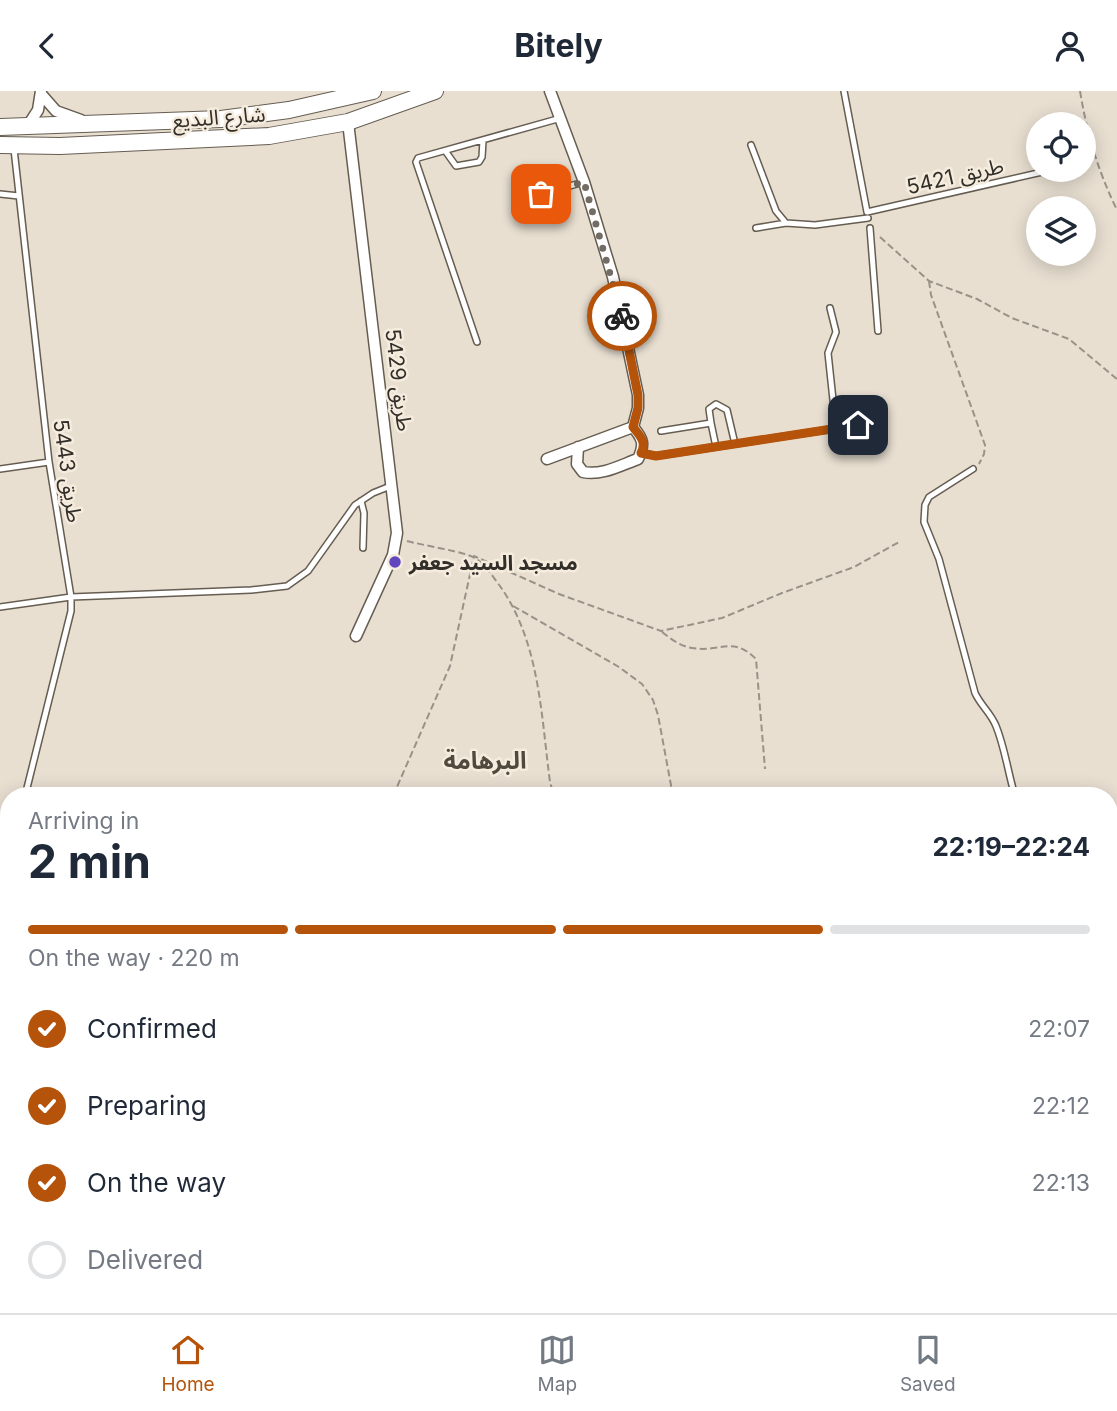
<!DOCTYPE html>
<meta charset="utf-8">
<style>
body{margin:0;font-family:Inter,"Noto Sans Arabic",sans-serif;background:#f2f2f3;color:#1f2937;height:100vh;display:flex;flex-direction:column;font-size:26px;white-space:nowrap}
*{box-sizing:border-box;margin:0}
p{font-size:23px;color:#747a83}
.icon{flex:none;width:38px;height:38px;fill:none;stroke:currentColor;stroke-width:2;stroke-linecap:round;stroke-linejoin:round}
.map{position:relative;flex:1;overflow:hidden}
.sheet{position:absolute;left:0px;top:696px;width:1118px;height:527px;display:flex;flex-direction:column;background:#fff;border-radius:28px 28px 0 0;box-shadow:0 4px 18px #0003}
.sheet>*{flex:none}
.buttons{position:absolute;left:1026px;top:21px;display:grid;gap:14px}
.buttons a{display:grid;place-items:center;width:70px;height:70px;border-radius:50%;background:#fff;box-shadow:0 4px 18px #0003;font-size:35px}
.pin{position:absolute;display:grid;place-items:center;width:60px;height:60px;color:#fff;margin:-30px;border-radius:14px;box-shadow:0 4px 10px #0006}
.courier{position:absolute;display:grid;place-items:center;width:70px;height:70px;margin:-35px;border:5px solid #b45309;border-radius:50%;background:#fff;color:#222;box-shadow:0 2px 9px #0007}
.summary em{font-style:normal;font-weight:700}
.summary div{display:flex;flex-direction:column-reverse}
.summary{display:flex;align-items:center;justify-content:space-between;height:119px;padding:0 28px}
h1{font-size:46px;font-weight:700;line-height:52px}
.bar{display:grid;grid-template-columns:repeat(4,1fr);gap:10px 7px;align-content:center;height:84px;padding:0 28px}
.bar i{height:9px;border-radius:5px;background:#e0e1e3}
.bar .on{background:#b45309}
.bar p{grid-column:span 4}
ol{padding:0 28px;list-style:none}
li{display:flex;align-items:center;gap:21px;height:77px}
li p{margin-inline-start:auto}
li .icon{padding:7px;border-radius:50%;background:#b45309;color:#fff;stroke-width:4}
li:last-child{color:#747a83}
li i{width:38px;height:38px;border:4px solid #e0e1e3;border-radius:50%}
header{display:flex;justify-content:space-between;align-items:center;height:91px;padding:0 28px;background:#fff;font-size:32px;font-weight:700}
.tab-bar{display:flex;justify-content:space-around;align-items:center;height:98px;border-top:2px solid #e0e1e3;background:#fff;font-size:19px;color:#747a83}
.tab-bar a{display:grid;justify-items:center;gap:4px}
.tab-bar .on{color:#b45309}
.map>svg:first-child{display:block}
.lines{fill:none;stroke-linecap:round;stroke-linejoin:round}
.service-casing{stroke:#655d51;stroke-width:8}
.minor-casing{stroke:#655d51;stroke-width:13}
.primary-casing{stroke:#655d51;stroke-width:18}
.path{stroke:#999288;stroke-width:2;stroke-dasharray:7 3.5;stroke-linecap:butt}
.service{stroke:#fff;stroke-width:5}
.minor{stroke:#fff;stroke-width:10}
.primary{stroke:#fff;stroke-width:16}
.done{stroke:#726c64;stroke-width:7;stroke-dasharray:0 12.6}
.route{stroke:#b45309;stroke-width:9}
.poi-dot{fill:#6246bf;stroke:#f5ecde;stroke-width:2.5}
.labels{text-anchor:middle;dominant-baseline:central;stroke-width:5;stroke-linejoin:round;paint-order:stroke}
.street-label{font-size:21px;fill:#322e29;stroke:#f5ecde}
.poi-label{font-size:21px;font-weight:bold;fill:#322e29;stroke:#f5ecde;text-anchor:start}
.quarter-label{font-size:24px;font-weight:bold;fill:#50493d;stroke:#f5ecde}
</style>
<header><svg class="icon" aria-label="back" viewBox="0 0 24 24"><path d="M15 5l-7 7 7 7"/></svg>Bitely<svg class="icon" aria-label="person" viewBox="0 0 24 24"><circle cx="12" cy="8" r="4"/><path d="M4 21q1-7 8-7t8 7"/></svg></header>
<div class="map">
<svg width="1117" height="1222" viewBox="0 0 1117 1222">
<rect width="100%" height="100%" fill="#e8dfd1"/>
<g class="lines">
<defs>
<path id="service" d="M844,0L867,121L1051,79
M751,54L776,120L786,132L815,134L868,127
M14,58L49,371L71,506V520L25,705
M446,61L456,75L479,71L482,66L483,50
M0,103L19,105
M541,103L584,91
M756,137L786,132
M870,137L878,240
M830,217L836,241L828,262L836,337
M477,251L416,71L418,67L561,27
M711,332L709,318L716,313L727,319L735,353
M661,340L711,332L716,356
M641,362L656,365L858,334
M0,378L49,371
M973,378L929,406L925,414L924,431L939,468L975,602C981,615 991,622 996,635C1005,657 1008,682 1015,705
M361,410L364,422L363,457
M0,516L71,506L251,499L287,495L308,480L355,414L373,402L393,394
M0,807L9,772
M0,854L9,857
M1110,1021L1117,1019
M0,1110L9,1130
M1110,1174L1117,1173
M44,1214L48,1222
M656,1214L658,1222"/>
<path id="minor" d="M41,3L56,20L81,29
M348,31L397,442L393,464L356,545
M27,36L38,19L41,0
M578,356L577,373L583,381C602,385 621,374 638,368C645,353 643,348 633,336
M547,368L633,336L638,317V304L613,186L584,91L550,0
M1110,1202L1117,1201
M965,1214L966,1222
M1022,1214L1023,1222
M1066,1214L1067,1222"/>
<path id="primary" d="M0,36L221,28L289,19L373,0
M0,54L60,55L269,45L348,31L435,0"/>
</defs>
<use href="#service" class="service-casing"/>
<use href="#minor" class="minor-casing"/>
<use href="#primary" class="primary-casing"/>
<path class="path" d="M1080,0C1087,43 1098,80 1117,119
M880,146L929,190L977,208L1012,227L1069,248L1117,288
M929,190L931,204L985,354L984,363L979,373
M407,450C421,454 466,461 475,467C485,473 493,486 500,495C540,552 541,624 550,691L554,705
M513,515L619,576L642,593L653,609L658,624L673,705
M662,541C671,548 680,555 692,557C720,562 732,544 756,568L765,678
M393,705L450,575L474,465L559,503L661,540L722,527L782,502L854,476L899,451
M442,1214L448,1222
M794,1214L795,1222
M880,1214V1222
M752,1222L753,1214"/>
<use href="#service" class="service"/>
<use href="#minor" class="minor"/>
<use href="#primary" class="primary"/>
</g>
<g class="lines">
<path class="done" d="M541,103L584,91L622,225"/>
<path class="route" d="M622,225L638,304V317L633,336C640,345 647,351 641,362L656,365L858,334"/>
</g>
<circle class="poi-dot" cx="395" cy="471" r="7"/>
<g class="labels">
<g class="street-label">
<text transform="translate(219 26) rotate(-4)">شارع البديع</text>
<text transform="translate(955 85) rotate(-13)">طريق 5421</text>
<text transform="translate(399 289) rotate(83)">طريق 5429</text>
<text transform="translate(68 380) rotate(82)">طريق 5443</text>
</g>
<g class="poi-label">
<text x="409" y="471">مسجد السيد جعفر</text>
</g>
<g class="quarter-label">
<text x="485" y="669">البرهامة</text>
</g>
</g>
</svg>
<div class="buttons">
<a><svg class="icon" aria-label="locate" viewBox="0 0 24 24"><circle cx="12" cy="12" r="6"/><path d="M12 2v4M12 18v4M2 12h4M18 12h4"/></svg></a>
<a><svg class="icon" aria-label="layers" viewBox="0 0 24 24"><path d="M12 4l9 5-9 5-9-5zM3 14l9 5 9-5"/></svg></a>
</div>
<div class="pin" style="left:541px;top:103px;background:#ea580c"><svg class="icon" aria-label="bag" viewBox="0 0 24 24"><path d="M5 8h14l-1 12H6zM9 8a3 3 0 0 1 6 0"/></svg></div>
<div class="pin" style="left:858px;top:334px;background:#1f2937"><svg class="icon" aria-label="home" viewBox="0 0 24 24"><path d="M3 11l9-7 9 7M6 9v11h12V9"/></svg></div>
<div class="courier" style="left:622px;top:225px"><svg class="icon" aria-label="bike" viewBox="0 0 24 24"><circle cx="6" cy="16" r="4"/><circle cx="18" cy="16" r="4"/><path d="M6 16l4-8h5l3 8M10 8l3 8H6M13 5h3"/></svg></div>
<section class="sheet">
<div class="summary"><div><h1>2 min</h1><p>Arriving in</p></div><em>22:19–22:24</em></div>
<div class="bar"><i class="on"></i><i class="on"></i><i class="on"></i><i></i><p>On the way · 220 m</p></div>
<ol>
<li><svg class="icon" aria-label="check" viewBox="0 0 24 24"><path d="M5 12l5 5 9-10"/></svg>Confirmed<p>22:07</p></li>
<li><svg class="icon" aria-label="check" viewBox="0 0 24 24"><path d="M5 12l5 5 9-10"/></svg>Preparing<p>22:12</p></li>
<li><svg class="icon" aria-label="check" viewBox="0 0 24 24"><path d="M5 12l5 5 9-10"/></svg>On the way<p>22:13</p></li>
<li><i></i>Delivered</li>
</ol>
</section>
</div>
<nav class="tab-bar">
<a class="on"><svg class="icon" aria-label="home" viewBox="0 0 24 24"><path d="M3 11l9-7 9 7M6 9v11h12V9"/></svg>Home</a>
<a><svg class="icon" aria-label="map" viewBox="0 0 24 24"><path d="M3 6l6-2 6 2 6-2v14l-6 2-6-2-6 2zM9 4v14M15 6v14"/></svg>Map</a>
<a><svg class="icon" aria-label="saved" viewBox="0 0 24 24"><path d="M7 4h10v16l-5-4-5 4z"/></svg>Saved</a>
</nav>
